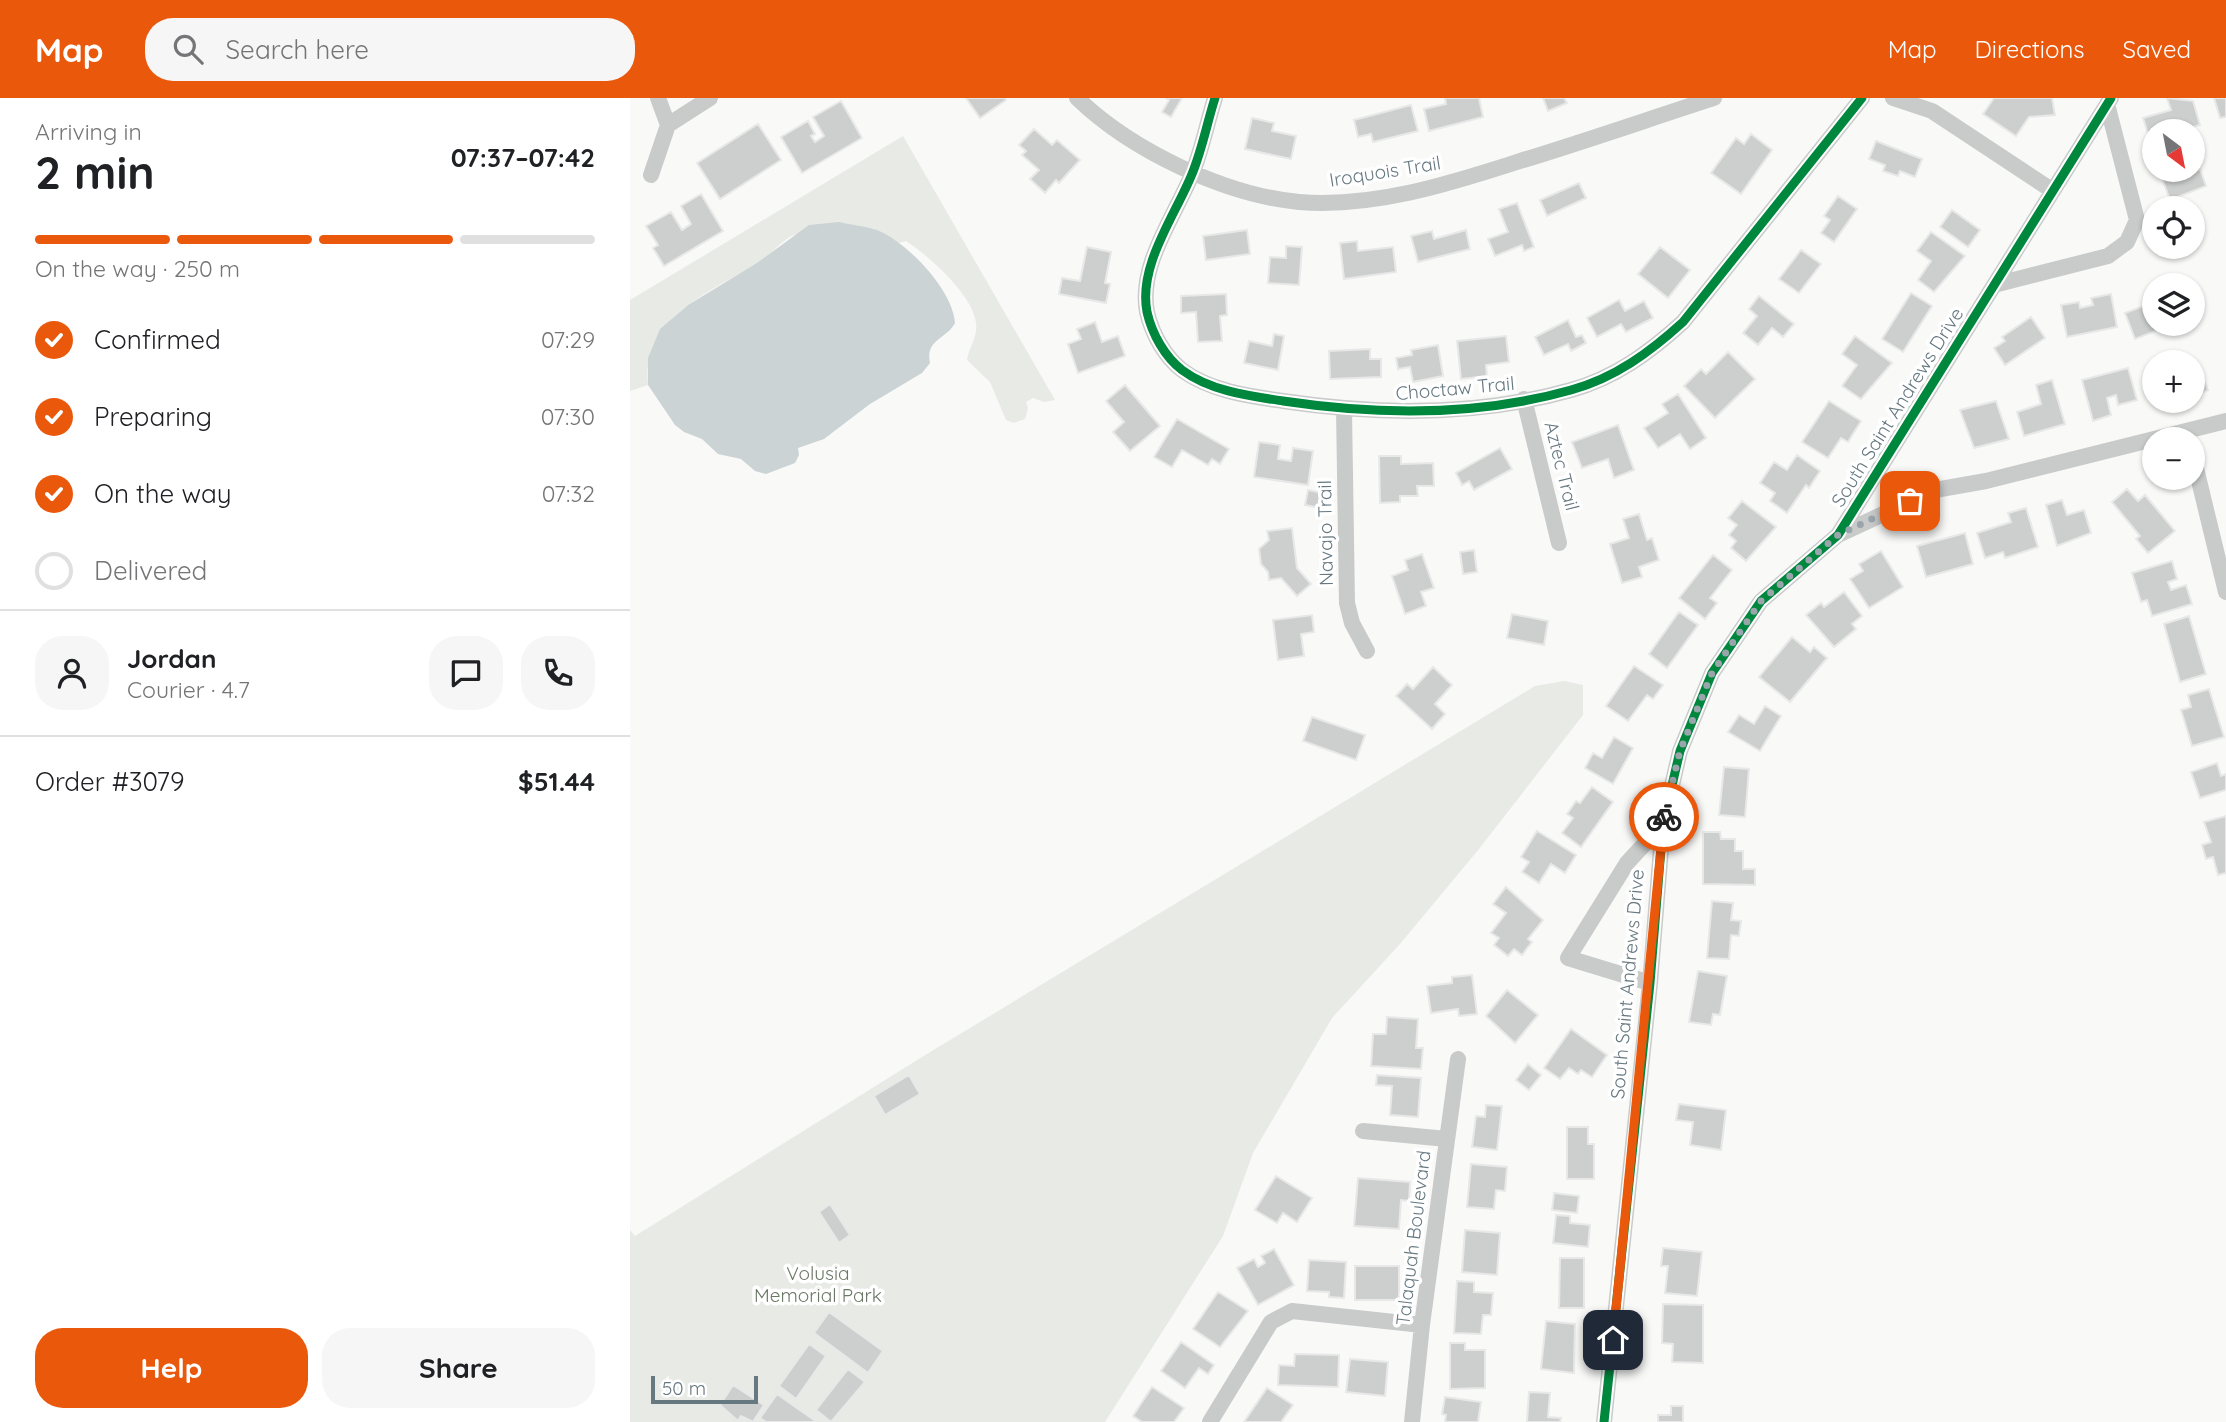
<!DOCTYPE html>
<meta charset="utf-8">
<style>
body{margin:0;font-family:Quicksand,sans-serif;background:#f6f6f6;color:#202124;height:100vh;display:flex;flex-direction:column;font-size:26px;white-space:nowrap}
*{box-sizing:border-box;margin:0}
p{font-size:23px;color:#757577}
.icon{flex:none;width:38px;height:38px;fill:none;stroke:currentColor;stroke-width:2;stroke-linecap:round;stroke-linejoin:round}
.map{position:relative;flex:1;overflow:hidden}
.sheet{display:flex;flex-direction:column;background:#fff;width:630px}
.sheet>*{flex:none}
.needle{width:46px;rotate:148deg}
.buttons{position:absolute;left:1512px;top:21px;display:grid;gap:14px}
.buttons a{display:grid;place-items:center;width:63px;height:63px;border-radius:50%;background:#fff;box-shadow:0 2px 5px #0004;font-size:35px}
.scale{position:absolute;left:21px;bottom:18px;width:107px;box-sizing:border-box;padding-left:7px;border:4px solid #667880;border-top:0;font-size:19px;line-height:24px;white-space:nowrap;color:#667880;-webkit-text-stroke:5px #fff;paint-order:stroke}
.pin{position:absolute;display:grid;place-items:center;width:60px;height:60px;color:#fff;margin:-30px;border-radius:14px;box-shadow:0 4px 10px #0006}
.courier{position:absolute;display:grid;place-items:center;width:70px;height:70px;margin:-35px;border:5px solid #ea580c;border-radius:50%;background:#fff;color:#222;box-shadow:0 2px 9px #0007}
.head em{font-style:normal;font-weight:700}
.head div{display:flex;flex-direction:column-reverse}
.head{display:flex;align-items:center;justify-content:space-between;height:119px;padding:0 35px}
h1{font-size:46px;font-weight:700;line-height:52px}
.bar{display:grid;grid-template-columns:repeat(4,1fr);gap:10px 7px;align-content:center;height:84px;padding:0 35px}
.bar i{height:9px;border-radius:5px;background:#e0e0e0}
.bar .on{background:#ea580c}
.bar p{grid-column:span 4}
.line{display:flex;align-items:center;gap:18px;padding:0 35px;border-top:2px solid #e0e0e0}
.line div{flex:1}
.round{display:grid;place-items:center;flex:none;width:74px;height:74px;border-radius:28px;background:#f6f6f6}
ol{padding:0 35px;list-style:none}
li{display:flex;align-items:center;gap:21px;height:77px}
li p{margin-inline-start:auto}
li .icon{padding:7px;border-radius:50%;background:#ea580c;color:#fff;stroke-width:4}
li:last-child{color:#757577}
li i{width:38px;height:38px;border:4px solid #e0e0e0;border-radius:50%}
.cta{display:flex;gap:14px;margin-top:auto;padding:14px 35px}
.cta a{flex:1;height:80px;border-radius:28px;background:#ea580c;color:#fff;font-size:28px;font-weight:700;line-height:80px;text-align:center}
.cta a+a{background:#f6f6f6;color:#202124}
header{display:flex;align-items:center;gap:42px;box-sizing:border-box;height:98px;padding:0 35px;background:#ea580c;color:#fff}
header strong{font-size:33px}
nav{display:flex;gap:38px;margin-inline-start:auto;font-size:24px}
.search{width:490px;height:63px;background:#f6f6f6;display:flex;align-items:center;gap:18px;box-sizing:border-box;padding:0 24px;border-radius:28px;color:#757577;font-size:26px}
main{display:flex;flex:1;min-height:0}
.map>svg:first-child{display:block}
.green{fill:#e8eae6}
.water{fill:#cbd3d5}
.building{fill:#cdcfcf;stroke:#e8e8e8;stroke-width:2}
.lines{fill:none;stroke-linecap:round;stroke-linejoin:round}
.street{stroke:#c9cbcb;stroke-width:16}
.cycleway-casing{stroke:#fff;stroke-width:13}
.cycleway{stroke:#00873e;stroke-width:9}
.done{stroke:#99a5aa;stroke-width:7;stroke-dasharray:0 12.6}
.route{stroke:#ea580c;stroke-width:9}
.labels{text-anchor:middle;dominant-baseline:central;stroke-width:7;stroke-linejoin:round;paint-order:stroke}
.street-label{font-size:19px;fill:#667880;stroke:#fff}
.park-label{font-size:19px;fill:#6b7866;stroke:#fff}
</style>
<header>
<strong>Map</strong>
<div class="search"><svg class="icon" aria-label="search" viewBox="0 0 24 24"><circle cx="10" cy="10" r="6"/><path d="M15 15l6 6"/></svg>Search here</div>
<nav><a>Map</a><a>Directions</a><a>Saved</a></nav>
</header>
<main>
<section class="sheet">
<div class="head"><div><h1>2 min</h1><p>Arriving in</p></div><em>07:37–07:42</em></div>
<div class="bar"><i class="on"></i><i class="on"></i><i class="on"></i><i></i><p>On the way · 250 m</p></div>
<ol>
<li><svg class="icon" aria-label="check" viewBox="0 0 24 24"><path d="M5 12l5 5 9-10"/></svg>Confirmed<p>07:29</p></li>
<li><svg class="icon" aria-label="check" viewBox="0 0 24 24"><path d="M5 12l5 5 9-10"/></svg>Preparing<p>07:30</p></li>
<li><svg class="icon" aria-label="check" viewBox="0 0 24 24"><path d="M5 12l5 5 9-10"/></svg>On the way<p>07:32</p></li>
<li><i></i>Delivered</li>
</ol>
<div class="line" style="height:126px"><a class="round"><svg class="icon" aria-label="person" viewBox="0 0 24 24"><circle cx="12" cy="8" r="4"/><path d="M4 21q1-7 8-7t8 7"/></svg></a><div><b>Jordan</b><p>Courier · 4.7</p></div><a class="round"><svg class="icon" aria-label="chat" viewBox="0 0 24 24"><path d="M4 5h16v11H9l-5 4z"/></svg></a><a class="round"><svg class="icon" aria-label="phone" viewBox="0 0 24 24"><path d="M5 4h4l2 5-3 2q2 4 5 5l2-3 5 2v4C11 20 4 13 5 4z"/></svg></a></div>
<div class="line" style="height:91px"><div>Order #3079</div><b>$51.44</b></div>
<div class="cta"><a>Help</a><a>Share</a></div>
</section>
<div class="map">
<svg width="1596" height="1324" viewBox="0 0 1596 1324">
<rect width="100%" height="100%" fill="#f9f9f8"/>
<path class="green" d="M273,38L425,302L414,304L403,300L396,304L398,310L395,321L384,325L376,322L360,284L337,262C339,249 348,239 346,225C343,197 299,158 276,143L269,145L256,137C238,137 177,133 164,137C153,141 140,157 130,164C82,193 11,219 18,287L0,293V202Z
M934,583L953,587V617L849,751L770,846L702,920L623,1055L593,1138L475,1324H0V1132L5,1138L292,959L905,588Z"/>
<path class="water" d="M209,124C221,127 235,128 247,132C277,144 323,192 325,225C317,241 295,241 300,265L292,275L240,306L194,341L168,350L169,357L165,365L136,376L125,373L111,361L88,356L72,341L54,334L45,327L18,287V260L30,231L58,207L127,165L179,127Z"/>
<path class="building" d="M336,0H375L376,2L350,20Z
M536,0H552L541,19L532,14L539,2Z
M815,0H849L853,19L799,33L794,11L816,6Z
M913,0H934L937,5L918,13Z
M1364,0H1422L1425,17L1399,19L1386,38L1353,16Z
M1537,0L1563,3L1570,27L1548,33H1524V40L1520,42L1513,20L1541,12Z
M1584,0H1596V19L1590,20Z
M211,3L232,40L172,75L151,39L178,23L185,36L181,38L185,44L194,38L183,19Z
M781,7L788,33L743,44L741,36L728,39L724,22Z
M622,20L644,25L642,33L666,38L661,61L615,51Z
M128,26L151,62L90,101L67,65Z
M404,31L422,47L427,42L450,62L429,85L426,82L415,95L400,81L409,72L392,57L396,53L389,47Z
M1121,36L1142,52L1111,96L1081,75L1106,40L1114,46Z
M1246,43L1292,61L1285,79L1270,73L1268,78L1253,73L1255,67L1239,61Z
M1570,71L1576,88L1540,102L1529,72H1554L1556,77Z
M949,85L956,100L917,118L910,102Z
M71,96L93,133L34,168L23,150L28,147L16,128L41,114L52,132L61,126L51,108Z
M1208,98L1227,111L1204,144L1191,135L1200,122L1194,118Z
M887,105L904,149L894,153L892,147L865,158L858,141L878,134L869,111Z
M1322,112L1350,132L1338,149L1310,129Z
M617,132L620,156L576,162L573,138Z
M836,132L840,151L788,164L781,138L802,133L804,141Z
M1301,134L1335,158L1304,194L1288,182L1301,163L1287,153Z
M727,143L728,153L763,149L766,174L714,181L710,145Z
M656,148L672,149L669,187L638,185L640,159L656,160Z
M457,149L481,154L475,185L480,186L476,205L429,196L432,180L450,183Z
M1030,149L1060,172L1038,200L1008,176Z
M1171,152L1191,166L1169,195L1149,181Z
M1281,195L1302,208L1273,254L1252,241Z
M596,196L597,217L590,218L592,243L568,244L566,214L551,215V198Z
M1481,196L1487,229L1437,239L1431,207L1449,204L1450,210L1463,207L1461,200Z
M1129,198L1164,226L1153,239L1142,230L1128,247L1113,235L1127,218L1119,211Z
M989,202L995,213L1014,203L1023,220L996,234L991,226L967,239L957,220Z
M1524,204V226H1544L1505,241L1495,215Z
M1401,219L1415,240L1375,267L1364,250L1375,243L1372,239Z
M938,222L946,239L952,237L956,245L941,253L938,246L914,257L905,239Z
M465,224L472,244L488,238L495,258L448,275L438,246L451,241L447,231Z
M644,236L654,238L648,272L614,265L619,243L642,248Z
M876,238L879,264L856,267L857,278L831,281L827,243Z
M1225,238L1262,265L1231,301L1212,288L1227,267L1212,256Z
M808,247L813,278L783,284L780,269L768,271L766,260L782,257L781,252Z
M740,251V261H751V279L700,281L699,253Z
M1098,254L1125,281L1085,320L1054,288L1071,271L1076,276Z
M1566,265L1578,292L1563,298V266Z
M1498,270L1507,302L1488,307L1486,297L1477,300L1481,317L1463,323L1452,282Z
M1422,282L1435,326L1394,338L1387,314L1411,306L1406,287Z
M495,287L530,328L500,353L483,334L494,324L476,303Z
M1048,296L1076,340L1060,351L1050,336L1028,350L1014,330L1038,315L1032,306Z
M1199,303L1231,323L1218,344L1211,340L1198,360L1172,344Z
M1366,303L1379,341L1344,350L1330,312Z
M547,321L599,351L590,366L582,361L578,367L552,352L542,369L524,359Z
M988,327L1004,372L984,380L978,361L952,370L942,344Z
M629,344L650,347L648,361L661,363L663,350L683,353L678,387L624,379Z
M870,350L882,371L844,392L839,383L832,387L826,375Z
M1167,357L1190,373L1179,390L1176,387L1157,415L1140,403L1145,395L1130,385L1144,364L1157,372Z
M749,358H771V366L803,365L804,388H787L788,398H770V404L750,405Z
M1497,391L1508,403L1515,397L1545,433L1518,455L1506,441L1510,438L1482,404Z
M678,392L693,395L690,410L675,407Z
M1432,402L1437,417L1454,412L1461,435L1427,448L1416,407Z
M1112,403L1146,429L1116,463L1101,450L1106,443L1099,437L1107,427L1098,420Z
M1396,410L1408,449L1375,460L1373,454L1355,460L1347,435L1381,424L1378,415Z
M1009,416L1017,442L1022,440L1029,462L1009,469L1012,479L992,485L980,446L999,440L993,421Z
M662,430L667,470L681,486L667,498L651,480L639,482L638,474L631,466L629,451L639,442L637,433Z
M1335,435L1343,466L1296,479L1287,448Z
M844,452L847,474L833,476L830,454Z
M1251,453L1273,489L1239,510L1220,481L1233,473L1229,466Z
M792,456L804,490L791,494L796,508L775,516L762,478L778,472L775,462Z
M1083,457L1102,472L1080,500L1087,505L1075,521L1049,500Z
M1542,463L1547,481L1538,484L1541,492L1556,487L1562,506L1522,518L1517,502L1511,504L1502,475Z
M1214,494L1232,518L1222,526L1226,531L1204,549L1176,517L1191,505L1194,509Z
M1049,514L1068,527L1037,570L1019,556Z
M882,516L918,523L914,547L877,540Z
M682,517L684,534L671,536L674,558L648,562L643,522Z
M1559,518L1576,576L1550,584L1534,526Z
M1162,539L1180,554L1184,549L1197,560L1160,604L1129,579Z
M1004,568L1033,587L1023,601L1017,597L998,623L976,608Z
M803,569L822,587L805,606L815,616L802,631L766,598L777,586L783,591Z
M1579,591L1594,639L1562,648L1551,612L1561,609L1558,597Z
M1135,608L1151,618L1130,653L1098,634L1109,617L1124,626Z
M682,619L735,637L726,662L673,643Z
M984,639L1003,650L983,686L955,670L963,655L972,660Z
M1587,665L1591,678L1596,676V692L1570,700L1561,674Z
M1094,669L1119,671L1115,719L1089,717Z
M962,689L983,704L951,749L932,735L943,720L937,716L946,703L950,705Z
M1596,718V775L1588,777L1583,759L1576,761L1572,747L1581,744L1574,724Z
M907,733L946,757L935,775L921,766L909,785L892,774L899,764L891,759Z
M1073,734H1090L1091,741H1105V753H1113V771H1125V787L1073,786Z
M876,789L913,822L898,841L902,844L892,857L884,851L878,858L864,847L869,840L861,835L876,815L863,806Z
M1082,803L1103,805L1101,822L1111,823L1109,838L1101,837L1099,861L1077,860Z
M1068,873L1097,878L1090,917L1083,916L1081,927L1059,924Z
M842,877L847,916L829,918L828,911L801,915L797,888L822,885V879Z
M877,892L908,917L885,945L856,918Z
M757,919L788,921L786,950H793L791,971L741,968L743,936H756Z
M941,931L977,957L962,979L951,972L948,976L939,970L930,981L914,970Z
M898,966L911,977L899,992L886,982Z
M279,977L290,996L255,1017L244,998Z
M747,977L791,980L788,1019L760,1017L762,988L746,987Z
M1049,1006L1096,1012L1091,1052L1060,1047L1063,1024L1046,1022Z
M856,1007L872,1008L867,1052L842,1049L846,1018L855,1019Z
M937,1029H958V1046H964V1081H937Z
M841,1066L877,1069L875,1093L866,1092L864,1111L837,1109Z
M646,1078L682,1100L667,1124L653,1115L647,1125L625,1112Z
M728,1080L780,1084L779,1103L771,1102L769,1131L724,1128Z
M924,1095L949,1098L947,1115L922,1112Z
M200,1106L220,1137L209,1145L189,1114Z
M926,1117L940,1118V1125L960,1127L958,1149L923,1145Z
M835,1132L870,1135L867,1177L832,1174Z
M1033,1150L1072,1154L1067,1198L1035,1195L1038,1168H1031Z
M644,1151L664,1187L628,1207L607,1170L624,1161L628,1169L635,1165L631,1158Z
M930,1160H954V1210H929Z
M679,1162L716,1164L714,1200L699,1199V1194L677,1193Z
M725,1168H769V1202H725Z
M827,1183L844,1184V1194L863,1195L861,1217H853L851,1236L824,1235Z
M588,1194L618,1213L590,1249L563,1231Z
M1033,1206L1073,1207V1265L1042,1264L1043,1246L1032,1245Z
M199,1214L253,1253L238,1275L184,1235Z
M916,1223L945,1226L944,1275L911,1271Z
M551,1244L584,1267L578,1276L569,1270L555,1290L531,1273Z
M820,1245H835V1252H855V1290L820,1291Z
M179,1246L196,1258L166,1301L149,1288Z
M665,1256L709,1257L708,1289L648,1287L649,1267L664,1268Z
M720,1261L758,1264L755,1298L716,1294Z
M218,1271L235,1284L201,1324L186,1312Z
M103,1287L134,1307L123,1324L111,1318L108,1323L90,1307Z
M522,1289L554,1310L544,1324H512L503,1318Z
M637,1290L663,1307L651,1324H614Z
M899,1294L920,1295L918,1319L931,1320L930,1324H897Z
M147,1296L187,1324H136L130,1320Z
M815,1299L851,1304L848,1324H815L816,1317L812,1316Z
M1041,1308H1053V1324H1028V1317H1041Z"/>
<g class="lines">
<path class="street" d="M447,0C501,52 594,97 669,104C743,110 819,86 887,64C953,44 1019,21 1084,0
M585,0C577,25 572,52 562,76C545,118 508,167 517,214C522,236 535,259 552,272C580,293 619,298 653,303C747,317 849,318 941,292C985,280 1020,254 1053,224L1232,0
M1263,0L1302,13L1423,93
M38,27L80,0
M21,77L38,27L28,0
M1364,187L1478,158L1497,144L1507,122L1477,6
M894,301L929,445
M714,312L717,505L722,525L737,553
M1563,358L1596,494
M1208,437L1305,392L1356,383L1596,323
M1020,885L938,860L997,765L1033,726
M733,1033L817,1041
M580,1324L641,1224L662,1213L792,1227
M782,1324L792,1227L828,961
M974,1324L1020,885L1033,726L1050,653L1082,575L1131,503L1208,437L1481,0"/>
<defs>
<path id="cycleway" d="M585,0C577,25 572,52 562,76C545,118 508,167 517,214C522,236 535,259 552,272C580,293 619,298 653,303C747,317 849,318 941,292C985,280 1020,254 1053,224L1232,0
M974,1324L1020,885L1033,726L1050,653L1082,575L1131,503L1208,437L1481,0"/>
</defs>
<use href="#cycleway" class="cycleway-casing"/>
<use href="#cycleway" class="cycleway"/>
</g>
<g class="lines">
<path class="done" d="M1034,719L1050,653L1082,575L1131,503L1208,437L1280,403"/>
<path class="route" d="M983,1242L1034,719"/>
</g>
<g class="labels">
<g class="street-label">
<text transform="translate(755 73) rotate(-9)">Iroquois Trail</text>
<text transform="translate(825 290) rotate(-5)">Choctaw Trail</text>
<text transform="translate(1267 309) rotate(-58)">South Saint Andrews Drive</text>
<text transform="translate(932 368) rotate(76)">Aztec Trail</text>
<text transform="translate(695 435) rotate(-91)">Navajo Trail</text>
<text transform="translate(997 886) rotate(-85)">South Saint Andrews Drive</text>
<text transform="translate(783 1140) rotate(-83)">Talaquah Boulevard</text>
</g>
<g class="park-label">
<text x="188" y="1175">Volusia<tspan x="188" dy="22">Memorial Park</tspan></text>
</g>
</g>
</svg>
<div class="buttons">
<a><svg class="needle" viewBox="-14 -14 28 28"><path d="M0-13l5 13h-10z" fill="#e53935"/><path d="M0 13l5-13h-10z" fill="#757577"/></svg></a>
<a><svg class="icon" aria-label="locate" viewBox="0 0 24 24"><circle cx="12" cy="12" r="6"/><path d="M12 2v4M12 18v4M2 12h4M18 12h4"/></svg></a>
<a><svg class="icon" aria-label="layers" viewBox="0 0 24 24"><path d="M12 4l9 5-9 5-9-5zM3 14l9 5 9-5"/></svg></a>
<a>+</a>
<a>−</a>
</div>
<div class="scale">50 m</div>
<div class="pin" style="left:1280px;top:403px;background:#ea580c"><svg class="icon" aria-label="bag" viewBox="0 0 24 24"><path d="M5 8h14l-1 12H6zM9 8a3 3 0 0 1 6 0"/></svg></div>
<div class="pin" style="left:983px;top:1242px;background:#1f2937"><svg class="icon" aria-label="home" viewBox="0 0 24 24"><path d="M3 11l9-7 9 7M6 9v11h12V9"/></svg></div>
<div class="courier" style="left:1034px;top:719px"><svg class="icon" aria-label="bike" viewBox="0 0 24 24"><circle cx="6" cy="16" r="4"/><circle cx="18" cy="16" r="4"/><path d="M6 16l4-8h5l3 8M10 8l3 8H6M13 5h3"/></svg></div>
</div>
</main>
